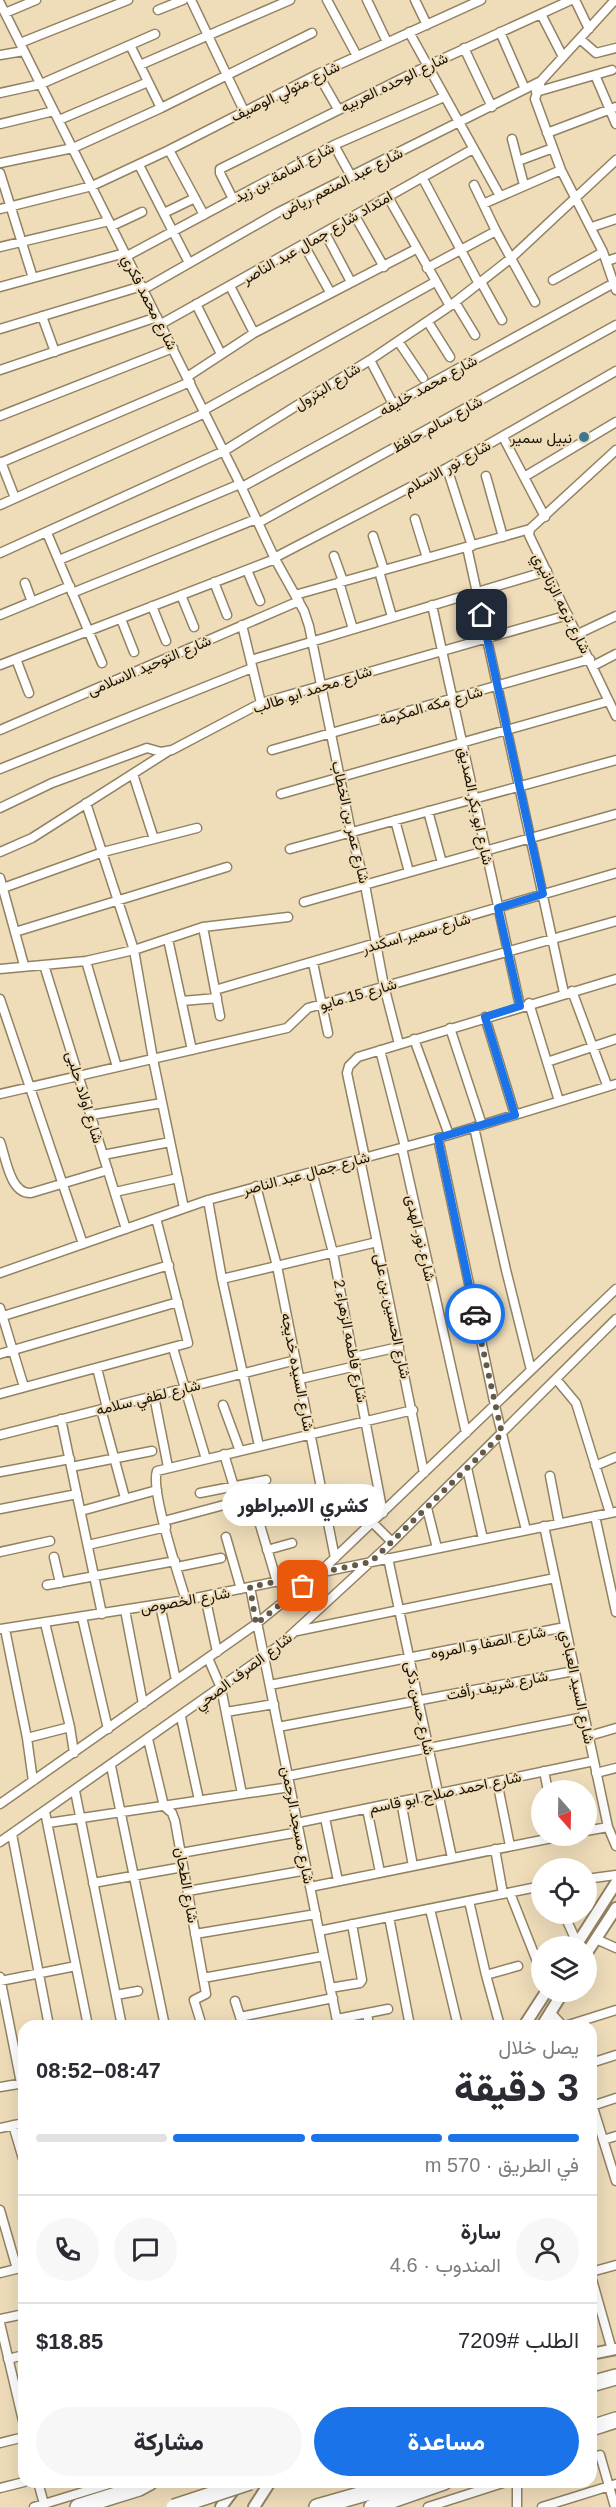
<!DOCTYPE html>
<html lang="ar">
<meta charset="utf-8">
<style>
body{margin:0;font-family:Helvetica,Vazirmatn,sans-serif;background:#f7f7f7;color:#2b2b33;direction:rtl;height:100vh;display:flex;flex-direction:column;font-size:22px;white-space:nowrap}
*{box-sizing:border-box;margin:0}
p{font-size:20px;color:#7c7c81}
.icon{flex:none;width:33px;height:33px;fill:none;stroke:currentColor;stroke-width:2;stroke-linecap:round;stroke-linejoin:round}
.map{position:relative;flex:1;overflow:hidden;direction:ltr}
.sheet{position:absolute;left:18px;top:2020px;width:579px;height:468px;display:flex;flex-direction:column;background:#fff;border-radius:18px;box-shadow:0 6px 24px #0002;direction:rtl}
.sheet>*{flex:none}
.needle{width:39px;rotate:160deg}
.controls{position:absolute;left:531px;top:1780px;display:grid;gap:12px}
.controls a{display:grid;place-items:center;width:66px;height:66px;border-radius:50%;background:#fff;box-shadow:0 6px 24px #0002;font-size:30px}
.pin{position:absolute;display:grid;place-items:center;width:51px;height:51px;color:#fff;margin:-26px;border-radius:12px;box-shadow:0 3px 9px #0006}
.courier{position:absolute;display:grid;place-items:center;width:60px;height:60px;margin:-30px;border:4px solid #1a73e8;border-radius:50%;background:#fff;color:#222;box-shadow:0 2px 8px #0007}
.bubble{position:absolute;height:42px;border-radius:21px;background:#fff;box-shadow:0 6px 24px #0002;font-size:20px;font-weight:800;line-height:42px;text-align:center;direction:rtl}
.head em{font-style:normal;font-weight:800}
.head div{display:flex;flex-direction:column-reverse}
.head{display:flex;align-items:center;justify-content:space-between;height:102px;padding:0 18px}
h1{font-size:39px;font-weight:800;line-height:45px}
.bar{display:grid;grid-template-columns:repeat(4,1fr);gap:9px 6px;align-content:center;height:72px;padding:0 18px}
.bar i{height:8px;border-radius:4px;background:#e1e1e2}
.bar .current{background:#1a73e8}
.bar p{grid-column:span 4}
.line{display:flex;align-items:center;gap:15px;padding:0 18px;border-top:2px solid #e1e1e2}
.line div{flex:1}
.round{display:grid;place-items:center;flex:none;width:63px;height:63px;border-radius:32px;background:#f7f7f7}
.action{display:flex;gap:12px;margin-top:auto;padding:12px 18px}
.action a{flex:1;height:69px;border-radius:36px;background:#1a73e8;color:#fff;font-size:24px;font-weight:800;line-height:69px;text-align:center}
.action a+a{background:#f7f7f7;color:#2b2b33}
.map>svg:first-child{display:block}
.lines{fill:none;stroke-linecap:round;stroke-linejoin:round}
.street-casing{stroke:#938262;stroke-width:11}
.secondary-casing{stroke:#938262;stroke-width:14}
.highway-casing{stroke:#938262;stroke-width:18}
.street{stroke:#fff;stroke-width:8}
.secondary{stroke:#fff;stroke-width:10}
.highway{stroke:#fff;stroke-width:15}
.highway-bridge-casing{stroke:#938262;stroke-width:18;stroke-linecap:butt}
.highway-bridge{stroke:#fff;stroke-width:15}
.done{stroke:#645a46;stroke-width:6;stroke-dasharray:0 10.8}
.route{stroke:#1a73e8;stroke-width:8}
.poi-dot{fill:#3c788f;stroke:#efddba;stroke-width:2}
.labels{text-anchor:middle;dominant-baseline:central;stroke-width:4.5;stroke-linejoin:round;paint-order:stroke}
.street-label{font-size:15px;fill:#191307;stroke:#efddba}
.poi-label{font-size:15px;fill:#191307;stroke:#efddba;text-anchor:end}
</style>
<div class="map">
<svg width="616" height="2507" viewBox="0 0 616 2507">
<rect width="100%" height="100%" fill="#efddba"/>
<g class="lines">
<defs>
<path id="street" d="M191,0L244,111
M327,0L357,56
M367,0L387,42
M415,0L427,25
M575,0L589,29
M615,0L541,81L535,99L561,170L603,252L616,290
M0,3L240,484L275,559L304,611L309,626L351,832L365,885L384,986L399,1044
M158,10L183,0
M5,13L36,0
M541,14L563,57
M409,32L500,196
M500,32L525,89
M580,39L596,53L616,48
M20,43L128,0
M130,45L161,108
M464,48L492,107
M0,55L24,51
M140,65L290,0
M318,74L338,109
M595,75L616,124
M536,92L612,70
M0,93L41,84L155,34
M59,120L148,82
M0,124L54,111
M547,133L616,107
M512,139L524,185
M334,145L351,176
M169,150L204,215
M518,161L553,148
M0,163L73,148L161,108L312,33
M139,165L189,263
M0,173L33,278
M422,177L479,284
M474,185L496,231L535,302
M388,197L450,306
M233,199L220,173V169L427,66L571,0
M483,204L561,170
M0,209L92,186L169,150L318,74L481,0
M164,213L195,198
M355,216L384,267
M112,226L142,212
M592,227L616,219
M325,233L351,282
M304,245L330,292
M0,247L109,221
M127,256L334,145L444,97
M607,261L616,258
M427,268L496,231
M553,280L603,252
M481,282L502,320
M230,286L254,333
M0,287L125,253
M144,289L277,213L541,81
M455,302L475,335
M196,304L221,354
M42,316L55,352
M428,322L450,357
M161,324L473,149
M0,329L142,286
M398,341L423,378
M370,360L393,404
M0,370L157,317
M187,377L254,333L416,249
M204,410L435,282
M0,416L173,348
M503,437L545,517
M616,450L530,529L529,535L616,716
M1,462L15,498
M0,463L190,382
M447,468L472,546
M486,476L503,537
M524,477L616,422
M242,487L614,283
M0,505L205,413
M415,519L427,558
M258,523L616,325
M47,533L102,663
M373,536L384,570
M467,547L564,993
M0,553L224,451L370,360L450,306L510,259L616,160
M334,556L343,581
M274,558L447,468L616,371
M59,560L240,484
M247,570L260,601
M379,571L392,617
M214,582L227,615
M339,582L353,629
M25,583L32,602
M72,593L256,519
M181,595L194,627
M295,595L530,529
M432,605L520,1006
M152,606L166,641
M0,615L70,586
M121,619L134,652
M242,625L261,703
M578,634L616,616
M16,659L29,693
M251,660L547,571
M0,665L275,559
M593,666L616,654
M0,730L299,601
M272,750L590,659
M0,769L252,668
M133,774L154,839
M281,794L609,701
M86,803L134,950L153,1059L184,1208
M0,808L52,783L147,748L161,752L172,750L261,703L568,615
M428,811L442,863
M395,820L409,872
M290,849L616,760
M0,852L32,838L167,752
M0,878L24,965
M3,888L103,852L197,828
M304,902L616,814
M203,927L220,1016
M15,932L227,867
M168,939L192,1050
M86,961L117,1067
M313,963L328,1033
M44,965L126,1229
M0,969L86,961L134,950L203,927L288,917
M215,990L616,873
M572,991L607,1085
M0,999L83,1244
M182,1001L217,998
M529,1003L559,1101
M485,1017L515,1115
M450,1028L482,1125
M414,1039L449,1135
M380,1050L405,1147
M547,1062L616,1039
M0,1094L287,1028L308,1008L616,921
M91,1115L162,1103
M474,1127L506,1270L531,1370
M438,1138L495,1406L526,1530
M0,1142C6,1158 10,1194 31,1193L108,1170
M402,1148L466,1433
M103,1155L170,1142
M365,1158L347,1073L349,1066L358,1057L616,979
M360,1159L424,1473
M312,1171L333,1253L383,1513
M256,1186L277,1266L335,1558
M115,1192L178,1178
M208,1200L222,1279L259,1446
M0,1273L208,1200L449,1135L616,1084
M222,1279L377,1242
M0,1308L24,1387
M0,1317L169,1265
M173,1348L206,1459
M0,1354L178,1302
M354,1357L399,1347
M97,1368L107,1408
M300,1379L356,1366
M556,1379L576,1403L610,1513
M0,1394L188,1343L156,1218
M154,1396L168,1467
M223,1405L240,1451
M101,1409L125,1498
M61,1419L102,1614
M0,1435L296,1360
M224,1454L238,1500L252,1498L277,1582
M595,1466L616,1457
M71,1467L152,1451
M467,1468L483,1539
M0,1472L70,1459
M550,1476L559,1523
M200,1493L266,1480
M305,1506L324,1501
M427,1508L437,1548
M0,1509L77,1494
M81,1511L157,1490
M257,1516L281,1510
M595,1516L616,1612
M164,1521L239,1501
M373,1523L392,1542
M544,1526L608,1827L616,1846
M226,1537L241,1589
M88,1545L166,1527
M267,1550L292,1543
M0,1552L50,1541
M54,1557L60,1583
M388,1558L452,1858
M177,1567L221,1558
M47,1585L175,1561
M250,1587L338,2026
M205,1596L217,1652
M186,1600C179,1577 150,1490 157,1471L413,1410
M160,1605L176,1680
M125,1610L143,1704
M82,1617L108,1729
M45,1623L70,1727L74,1753
M0,1629L186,1600L616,1512
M5,1629L27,1738L33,1781
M297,1631L555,1578
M208,1658L221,1688L242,1794
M270,1685L565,1627
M226,1712L274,1704
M181,1717L199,1800
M278,1727L574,1671
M589,1736L616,1728
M27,1738L70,1727
M148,1739L164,1806L172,1813L175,1821L206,1994L194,2000L202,2026
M111,1766L165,2026
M544,1771L548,1791
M596,1773L616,1768
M288,1776L584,1717
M497,1781L510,1846
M75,1791L122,2026
M401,1801L413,1866
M0,1804L256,1624L319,1573L616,1289
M367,1809L380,1872
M45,1812L88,2026
M325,1818L338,1881
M48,1823L290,1787
M297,1823L594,1761
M586,1831L608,1827
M12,1834L49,2026
M0,1842L280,1645L392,1542L616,1319
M495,1849L503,1894
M181,1853L299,1832
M586,1879L616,1875
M93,1883L183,1867
M310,1887L562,1836
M188,1891L307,1870
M510,1893L542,1974
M469,1901L486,1975L500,2026
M430,1909L458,2026
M564,1914L577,1943
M389,1917L410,2026
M319,1931L542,1886
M195,1934L316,1914
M596,1939L616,1948
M486,1975L518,1966
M0,1977L21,2083
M203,1978L324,1956
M0,1981L76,1966
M330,1988L360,1983L362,1980L352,1924
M116,1995L138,1991
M235,2001L243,2026
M550,2012L563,2026
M367,2013L369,2026
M240,2017L333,1998
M337,2019L388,2009
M565,2026L616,2010
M591,2063L616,2055
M0,2087L24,2083
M591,2101L616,2181
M592,2106L616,2098
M13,2125L24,2162
M0,2128L24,2123
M603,2140L616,2136
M0,2210L17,2269
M591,2272L616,2265
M0,2273L24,2267
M591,2276L612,2350
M0,2319L24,2314
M0,2323L24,2425
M8,2359L24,2355
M0,2443L24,2437
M600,2455L615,2507
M38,2482L44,2504
M517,2482V2507
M0,2488L24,2482
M34,2507L116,2482
M428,2507L506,2482
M542,2507L616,2484"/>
<path id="secondary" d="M575,1947L616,1883
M586,1954L616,1908
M524,2026L546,1992
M542,2026L563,1992
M591,2354L616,2349
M221,2507L235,2488
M254,2507L270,2482"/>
<path id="highway" d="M591,2384L616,2377
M591,2428L616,2420
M78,2507L139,2488L150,2482
M317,2507L405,2482
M372,2507L444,2482"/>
</defs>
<use href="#street" class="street-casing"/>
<use href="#secondary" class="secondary-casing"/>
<use href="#highway" class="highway-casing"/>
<use href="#street" class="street"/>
<use href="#secondary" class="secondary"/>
<use href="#highway" class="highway"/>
<defs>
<path id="highway-bridge" d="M174,2507L250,2482"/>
</defs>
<use href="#highway-bridge" class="highway-bridge-casing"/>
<use href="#highway-bridge" class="highway-bridge"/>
</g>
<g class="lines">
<path class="done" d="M303,1586L256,1624L250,1587L371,1562L502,1434L475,1314"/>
<path class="route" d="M475,1314L438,1138L515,1115L485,1017L520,1006L498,908L543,894L482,615"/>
</g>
<circle class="poi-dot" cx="584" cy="437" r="6"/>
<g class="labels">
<g class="street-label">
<text transform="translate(394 82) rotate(-26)">شارع الوحده العربيه</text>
<text transform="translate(285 91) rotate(-26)">شارع متولي الوصيف</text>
<text transform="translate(284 172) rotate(-28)">شارع أسامة بن زيد</text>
<text transform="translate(341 182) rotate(-27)">شارع عبد المنعم رياض</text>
<text transform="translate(317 237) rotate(-30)">امتداد شارع جمال عبد الناصر</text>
<text transform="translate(150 302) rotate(63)">شارع محمد فكري</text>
<text transform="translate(428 385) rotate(-29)">شارع محمد خليفه</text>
<text transform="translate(327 386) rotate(-32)">شارع البترول</text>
<text transform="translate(437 424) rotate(-29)">شارع سالم حافظ</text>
<text transform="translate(447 467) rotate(-29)">شارع نور الاسلام</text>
<text transform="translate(562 603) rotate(63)">شارع ترعه الزنانيري</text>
<text transform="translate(149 665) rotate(-23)">شارع التوحيد الاسلامى</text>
<text transform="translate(312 689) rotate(-18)">شارع محمد ابو طالب</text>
<text transform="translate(431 705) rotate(-16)">شارع مكه المكرمة</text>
<text transform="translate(476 806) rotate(78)">شارع ابو بكر الصديق</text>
<text transform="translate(351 822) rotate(77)">شارع عمر بن الخطاب</text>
<text transform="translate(416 933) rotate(-16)">شارع سمير اسكندر</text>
<text transform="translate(358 994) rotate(-16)">شارع 15 مايو</text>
<text transform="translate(85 1097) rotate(73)">شارع اولاد حلبى</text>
<text transform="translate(306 1173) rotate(-15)">شارع جمال عبد الناصر</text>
<text transform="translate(421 1238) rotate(77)">شارع نور الهدى</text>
<text transform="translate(393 1316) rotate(78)">شارع الحسين بن على</text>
<text transform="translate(351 1341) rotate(79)">شارع فاطمه الزهراء 2</text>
<text transform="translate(298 1372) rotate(79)">شارع السيده خديجه</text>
<text transform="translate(148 1397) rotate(-14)">شارع لطفي سلامه</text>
<text transform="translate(185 1600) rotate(-10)">شارع الخصوص</text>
<text transform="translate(488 1642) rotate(-11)">شارع الصفا و المروه</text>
<text transform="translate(243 1671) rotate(-37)">شارع الصرف الصحي</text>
<text transform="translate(497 1685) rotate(-11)">شارع شريف رأفت</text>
<text transform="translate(578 1687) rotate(78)">شارع السيد العبادي</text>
<text transform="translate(420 1708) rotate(78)">شارع حسن ذكى</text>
<text transform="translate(445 1792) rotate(-12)">شارع احمد صلاح ابو قاسم</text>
<text transform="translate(298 1825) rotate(79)">شارع مسجد الرحمن</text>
<text transform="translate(187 1885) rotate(80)">شارع الطحان</text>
</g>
<g class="poi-label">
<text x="572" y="437">نبيل سمير</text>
</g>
</g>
</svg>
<div class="controls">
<a><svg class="needle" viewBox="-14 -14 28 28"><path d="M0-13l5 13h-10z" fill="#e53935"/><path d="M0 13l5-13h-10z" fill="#7c7c81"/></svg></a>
<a><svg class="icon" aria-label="locate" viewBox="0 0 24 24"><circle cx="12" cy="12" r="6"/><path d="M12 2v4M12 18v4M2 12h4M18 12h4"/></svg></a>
<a><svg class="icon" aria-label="layers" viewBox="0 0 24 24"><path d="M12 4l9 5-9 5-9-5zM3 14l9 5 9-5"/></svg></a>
</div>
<div class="pin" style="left:303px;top:1586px;background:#ea580c"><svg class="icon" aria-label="bag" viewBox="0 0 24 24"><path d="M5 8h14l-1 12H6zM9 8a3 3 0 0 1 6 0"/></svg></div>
<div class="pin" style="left:482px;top:615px;background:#1f2937"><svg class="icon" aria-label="home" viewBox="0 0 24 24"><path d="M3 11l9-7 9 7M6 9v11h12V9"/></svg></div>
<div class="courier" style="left:475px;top:1314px"><svg class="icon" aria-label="car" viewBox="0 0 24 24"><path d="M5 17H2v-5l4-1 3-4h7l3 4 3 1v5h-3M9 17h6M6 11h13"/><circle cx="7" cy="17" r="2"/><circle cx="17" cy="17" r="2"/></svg></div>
<div class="bubble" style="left:222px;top:1484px;width:162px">كشري الامبراطور</div>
<section class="sheet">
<div class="head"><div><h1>3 دقيقة</h1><p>يصل خلال</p></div><em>08:47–08:52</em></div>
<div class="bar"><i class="current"></i><i class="current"></i><i class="current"></i><i></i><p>في الطريق · 570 m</p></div>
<div class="line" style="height:108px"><a class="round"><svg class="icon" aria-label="person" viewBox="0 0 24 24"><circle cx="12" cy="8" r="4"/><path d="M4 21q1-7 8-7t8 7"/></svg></a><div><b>سارة</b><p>المندوب · 4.6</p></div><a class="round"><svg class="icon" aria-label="chat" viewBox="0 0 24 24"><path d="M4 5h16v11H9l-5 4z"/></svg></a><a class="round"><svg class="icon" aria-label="phone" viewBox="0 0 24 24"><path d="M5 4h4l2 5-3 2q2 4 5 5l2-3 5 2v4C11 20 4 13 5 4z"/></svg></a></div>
<div class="line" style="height:78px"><div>الطلب #7209</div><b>$18.85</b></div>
<div class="action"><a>مساعدة</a><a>مشاركة</a></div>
</section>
</div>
